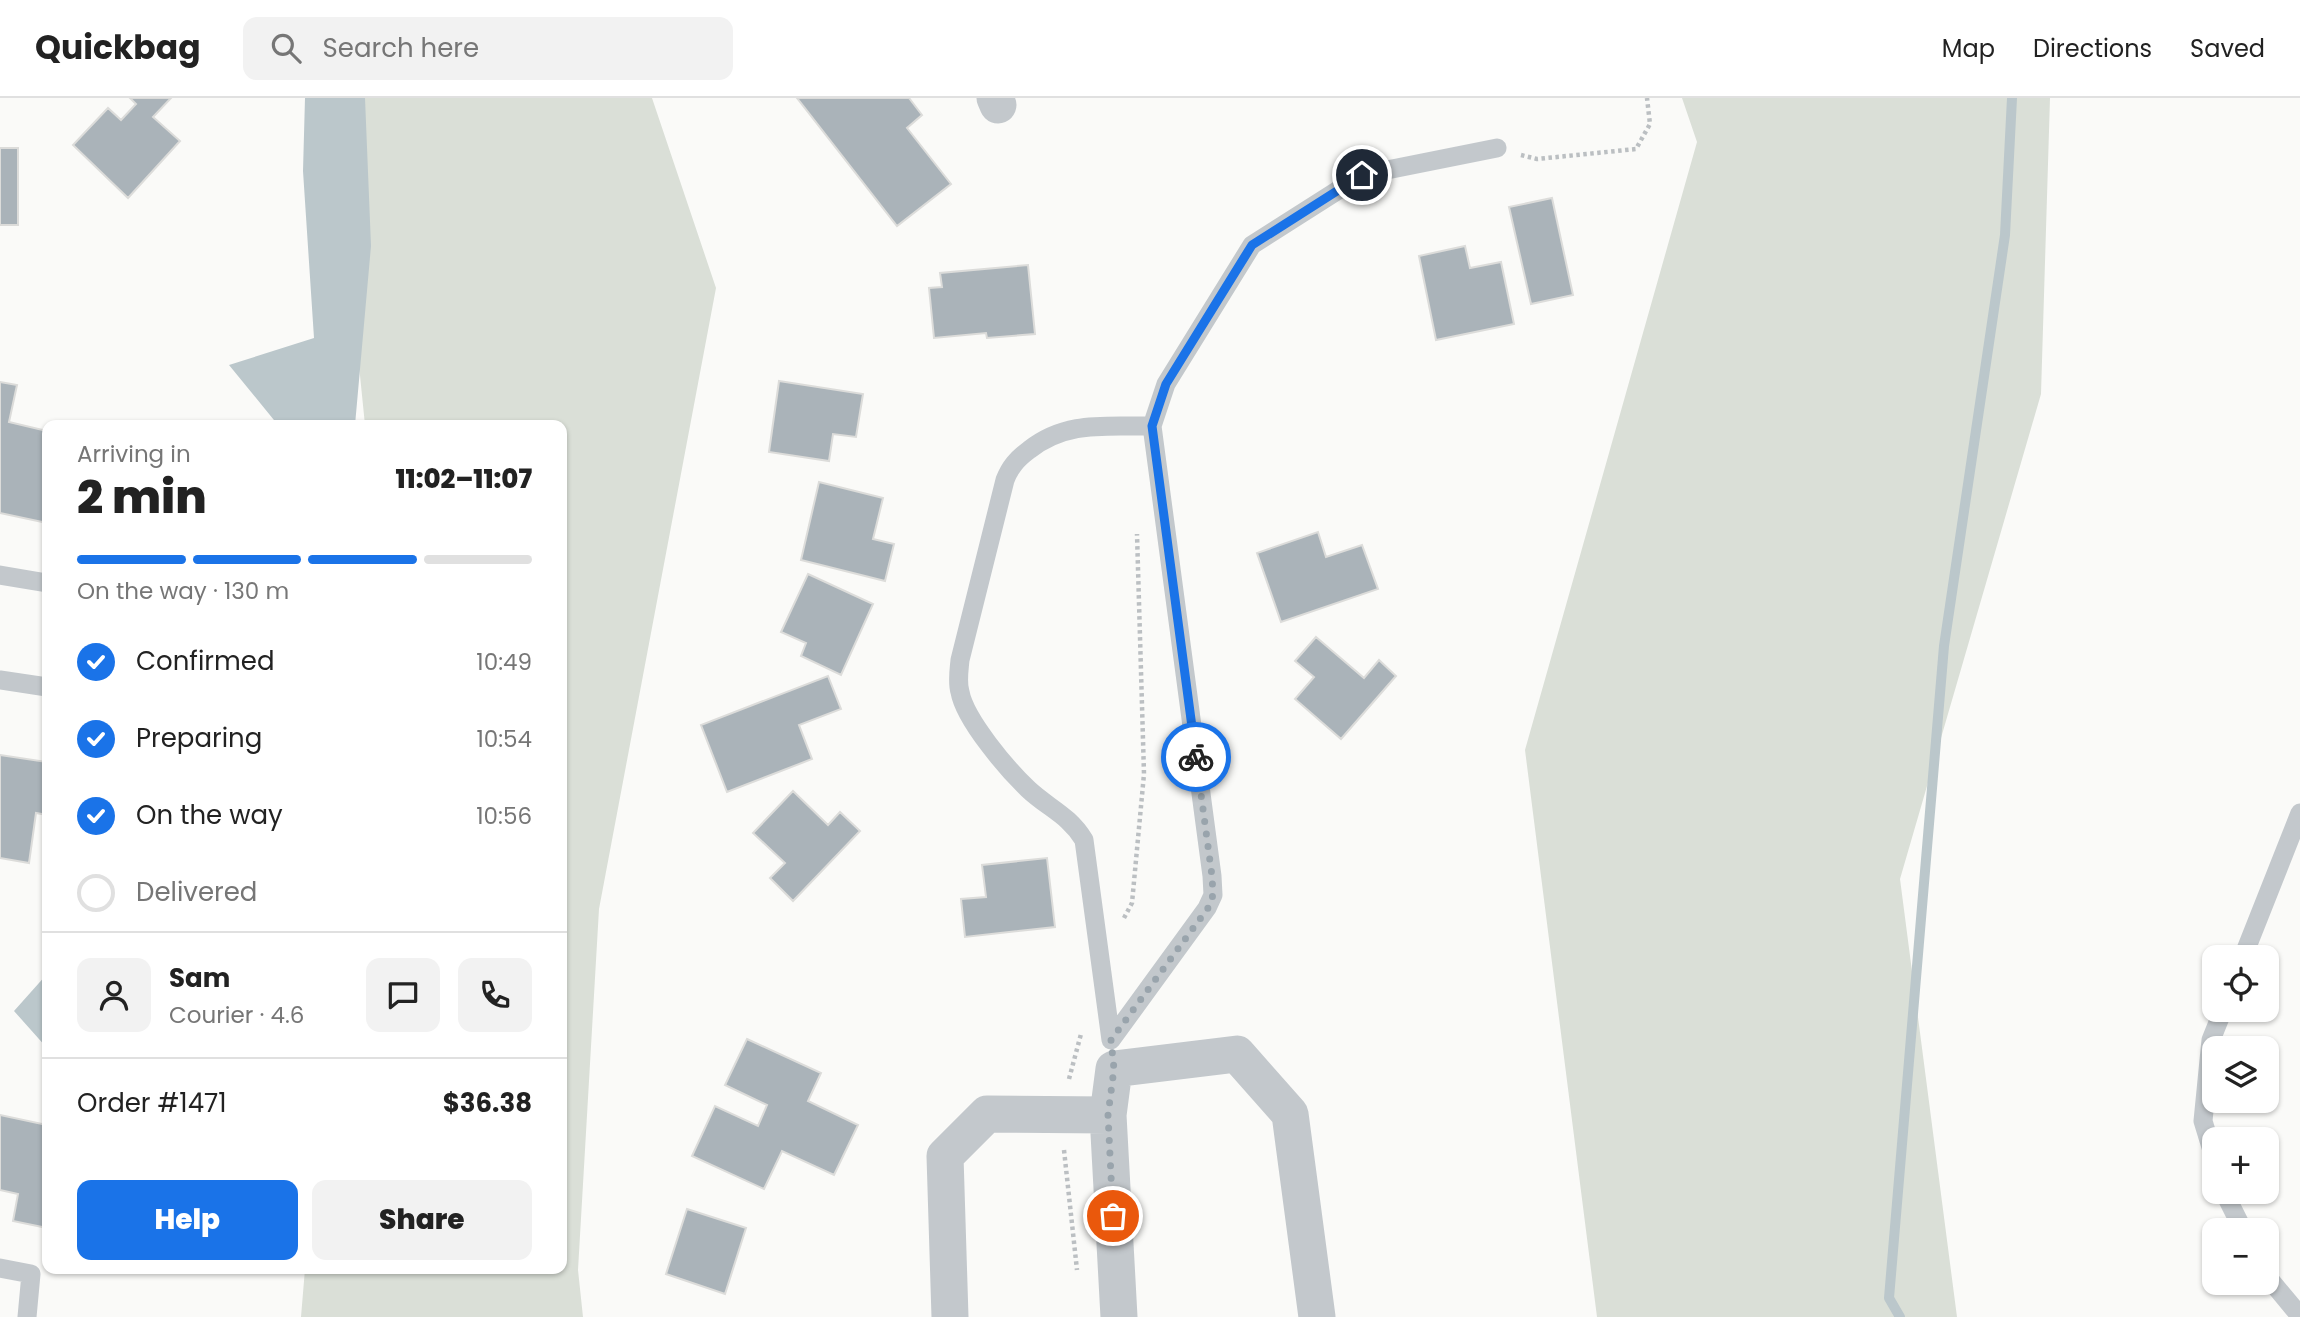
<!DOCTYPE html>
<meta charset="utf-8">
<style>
body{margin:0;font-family:Poppins,sans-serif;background:#f2f2f2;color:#222;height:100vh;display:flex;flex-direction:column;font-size:26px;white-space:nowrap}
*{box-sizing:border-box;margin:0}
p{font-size:23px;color:#767676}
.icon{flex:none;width:38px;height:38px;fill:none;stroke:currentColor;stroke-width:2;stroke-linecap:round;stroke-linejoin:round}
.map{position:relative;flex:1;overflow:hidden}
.sheet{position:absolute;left:42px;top:322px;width:525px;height:854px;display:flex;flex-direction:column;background:#fff;border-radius:14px;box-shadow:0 2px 5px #0004}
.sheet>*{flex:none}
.tools{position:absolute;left:2202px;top:847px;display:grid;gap:14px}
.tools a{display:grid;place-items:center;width:77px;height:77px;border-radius:14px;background:#fff;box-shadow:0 2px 5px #0004;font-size:35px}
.pin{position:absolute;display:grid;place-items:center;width:60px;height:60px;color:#fff;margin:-30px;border:4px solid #fff;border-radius:50%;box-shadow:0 2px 7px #0007}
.courier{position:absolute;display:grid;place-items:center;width:70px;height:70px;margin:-35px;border:5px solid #1a73e8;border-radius:50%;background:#fff;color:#222;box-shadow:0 2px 9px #0007}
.headline em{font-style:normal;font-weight:800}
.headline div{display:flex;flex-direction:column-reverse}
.headline{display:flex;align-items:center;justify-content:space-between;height:119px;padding:0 35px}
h1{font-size:46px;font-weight:800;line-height:52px}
.bar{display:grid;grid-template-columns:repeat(4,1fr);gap:10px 7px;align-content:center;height:84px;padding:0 35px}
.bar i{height:9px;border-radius:5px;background:#e0e0e0}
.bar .active{background:#1a73e8}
.bar p{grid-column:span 4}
.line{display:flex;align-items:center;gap:18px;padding:0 35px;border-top:2px solid #e0e0e0}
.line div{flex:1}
.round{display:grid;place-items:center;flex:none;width:74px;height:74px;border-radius:14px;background:#f2f2f2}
ol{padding:0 35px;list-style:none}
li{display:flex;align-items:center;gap:21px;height:77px}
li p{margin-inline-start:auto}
li .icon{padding:7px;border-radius:50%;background:#1a73e8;color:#fff;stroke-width:4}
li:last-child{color:#767676}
li i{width:38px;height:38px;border:4px solid #e0e0e0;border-radius:50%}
.button{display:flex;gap:14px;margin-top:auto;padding:14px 35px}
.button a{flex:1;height:80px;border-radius:14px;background:#1a73e8;color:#fff;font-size:28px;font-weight:800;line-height:80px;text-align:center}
.button a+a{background:#f2f2f2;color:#222}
header{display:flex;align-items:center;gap:42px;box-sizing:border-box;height:98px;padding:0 35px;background:#fff;border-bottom:2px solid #e0e0e0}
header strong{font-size:33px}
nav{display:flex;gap:38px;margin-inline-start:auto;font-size:24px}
.search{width:490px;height:63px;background:#f2f2f2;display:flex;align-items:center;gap:18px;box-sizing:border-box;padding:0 24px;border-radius:14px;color:#767676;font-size:26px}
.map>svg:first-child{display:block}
.green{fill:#dadfd7}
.water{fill:#bbc7cb}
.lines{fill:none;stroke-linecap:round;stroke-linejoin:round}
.stream{stroke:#bbc7cb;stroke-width:10}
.building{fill:#aab3b9;stroke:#dcdcda;stroke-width:2}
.path{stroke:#bbbfc2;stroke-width:4.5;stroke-dasharray:3.5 3.5;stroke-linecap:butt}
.service{stroke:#c3c8cc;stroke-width:19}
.minor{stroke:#c3c8cc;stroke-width:37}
.done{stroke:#99a4ac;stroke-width:7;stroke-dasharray:0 12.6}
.route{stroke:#1a73e8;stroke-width:9}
</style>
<header>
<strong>Quickbag</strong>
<div class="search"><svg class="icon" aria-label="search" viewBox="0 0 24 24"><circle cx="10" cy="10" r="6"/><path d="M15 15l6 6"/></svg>Search here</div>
<nav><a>Map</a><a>Directions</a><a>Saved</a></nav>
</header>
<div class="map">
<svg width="2300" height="1219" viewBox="0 0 2300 1219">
<rect width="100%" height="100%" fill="#fafaf8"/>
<path class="green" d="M332,0H652L716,190L599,811L578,1172L583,1219H301L305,1171H562V327H365Z
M1682,0H2050L2041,296L1900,781L1957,1219H1597L1525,652L1697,44Z"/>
<path class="water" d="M305,0H365L371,148L355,327H278L229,267L314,240L303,73Z
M47,876V950L14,913Z"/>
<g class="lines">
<path class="stream" d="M1900,1219L1889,1200L1944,548L2005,137L2012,0"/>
</g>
<path class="building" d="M130,0H171L153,19L180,43L128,100L73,47L108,10L121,22L136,6Z
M797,0H909L922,17L907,30L951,86L897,128Z
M0,50H18V127H0Z
M1552,100L1573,197L1531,206L1509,109Z
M1465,148L1470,170L1501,164L1514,226L1436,242L1419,158Z
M1028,167L1035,236L987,240L986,235L934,240L929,190L942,189L940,175Z
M779,283L863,296L856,339L833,336L829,363L769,354Z
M0,284L17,287L9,324L47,333V425L0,415Z
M819,384L883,400L873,441L894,446L885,483L801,462Z
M1318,434L1326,459L1362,447L1378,491L1281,524L1257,455Z
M808,476L873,506L841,577L801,558L806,545L781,534Z
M1316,539L1364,580L1379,562L1396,578L1341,641L1295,601L1314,579L1295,563Z
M828,578L841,611L799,627L812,661L727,694L701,627Z
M0,657L47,664V717L36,715L29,765L0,760Z
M793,693L828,727L840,714L860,733L793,803L770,780L785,765L753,735Z
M1047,760L1055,829L965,839L961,801L986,799L982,767Z
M747,941L821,975L808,1003L858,1027L834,1077L782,1053L764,1091L692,1058L715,1008L758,1028L767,1007L725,987Z
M0,1017L47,1027V1130L13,1123L18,1096L0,1092Z
M687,1111L746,1130L725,1196L666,1176Z"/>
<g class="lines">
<path class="path" d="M1521,57L1537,61L1636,51L1650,26L1647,0
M1124,820L1132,805L1144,676L1137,436
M1069,981L1081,936
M1064,1052L1077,1172"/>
<path class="service" d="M1152,328L1212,778L1213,797L1207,810L1111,942L1084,742C1069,717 1048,710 1028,691C1008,672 965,622 960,594C957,584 959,573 960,562L1005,382C1010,369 1017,361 1029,352C1067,322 1106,329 1152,328Z
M1152,328L1166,286L1252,147L1362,77L1497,50
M0,477L47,485
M0,582L47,589
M2243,859L2300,715
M2214,1059L2203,1023L2211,942L2223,912
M2224,1094L2243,1132
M0,1170L31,1176L27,1219
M2266,1177L2300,1218"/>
<path class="minor" d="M995,0L998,7
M1108,1017L1119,1219
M950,1219L945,1058L987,1016L1108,1017L1114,971L1237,956L1290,1016L1317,1219"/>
</g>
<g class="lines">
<path class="done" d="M1113,1118L1108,1017L1114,971L1111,942L1208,810L1213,797L1212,778L1196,659"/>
<path class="route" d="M1196,659L1152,328L1166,286L1252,147L1362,77"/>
</g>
</svg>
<div class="tools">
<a><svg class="icon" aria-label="locate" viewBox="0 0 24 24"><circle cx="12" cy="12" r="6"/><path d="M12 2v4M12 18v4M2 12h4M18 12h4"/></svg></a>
<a><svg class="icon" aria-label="layers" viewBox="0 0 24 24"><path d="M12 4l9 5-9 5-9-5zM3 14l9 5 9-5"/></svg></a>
<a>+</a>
<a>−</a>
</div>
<div class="pin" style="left:1113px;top:1118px;background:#ea580c"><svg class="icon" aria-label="bag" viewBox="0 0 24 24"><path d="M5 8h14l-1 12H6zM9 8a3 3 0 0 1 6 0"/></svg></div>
<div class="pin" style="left:1362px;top:77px;background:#1f2937"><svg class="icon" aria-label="home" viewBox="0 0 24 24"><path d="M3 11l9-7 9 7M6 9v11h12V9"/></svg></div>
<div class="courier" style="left:1196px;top:659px"><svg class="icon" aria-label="bike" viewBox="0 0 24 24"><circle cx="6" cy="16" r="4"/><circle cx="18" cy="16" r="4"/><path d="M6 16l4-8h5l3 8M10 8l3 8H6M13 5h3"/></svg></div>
<section class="sheet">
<div class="headline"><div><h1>2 min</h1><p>Arriving in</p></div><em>11:02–11:07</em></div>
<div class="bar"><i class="active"></i><i class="active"></i><i class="active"></i><i></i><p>On the way · 130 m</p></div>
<ol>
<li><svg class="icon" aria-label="check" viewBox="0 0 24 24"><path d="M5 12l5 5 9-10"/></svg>Confirmed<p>10:49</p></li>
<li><svg class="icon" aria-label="check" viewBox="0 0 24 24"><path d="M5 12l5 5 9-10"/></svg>Preparing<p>10:54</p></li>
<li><svg class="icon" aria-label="check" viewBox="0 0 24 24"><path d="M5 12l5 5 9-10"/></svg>On the way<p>10:56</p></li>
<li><i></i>Delivered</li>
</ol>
<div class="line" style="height:126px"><a class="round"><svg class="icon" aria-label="person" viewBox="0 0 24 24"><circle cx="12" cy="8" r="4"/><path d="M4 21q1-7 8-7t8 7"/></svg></a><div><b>Sam</b><p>Courier · 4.6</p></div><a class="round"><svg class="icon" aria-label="chat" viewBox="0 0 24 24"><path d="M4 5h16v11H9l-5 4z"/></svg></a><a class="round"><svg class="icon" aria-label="phone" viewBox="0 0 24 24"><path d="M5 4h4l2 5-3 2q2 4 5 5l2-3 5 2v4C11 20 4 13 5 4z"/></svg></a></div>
<div class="line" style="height:91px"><div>Order #1471</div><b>$36.38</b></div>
<div class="button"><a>Help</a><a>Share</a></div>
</section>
</div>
